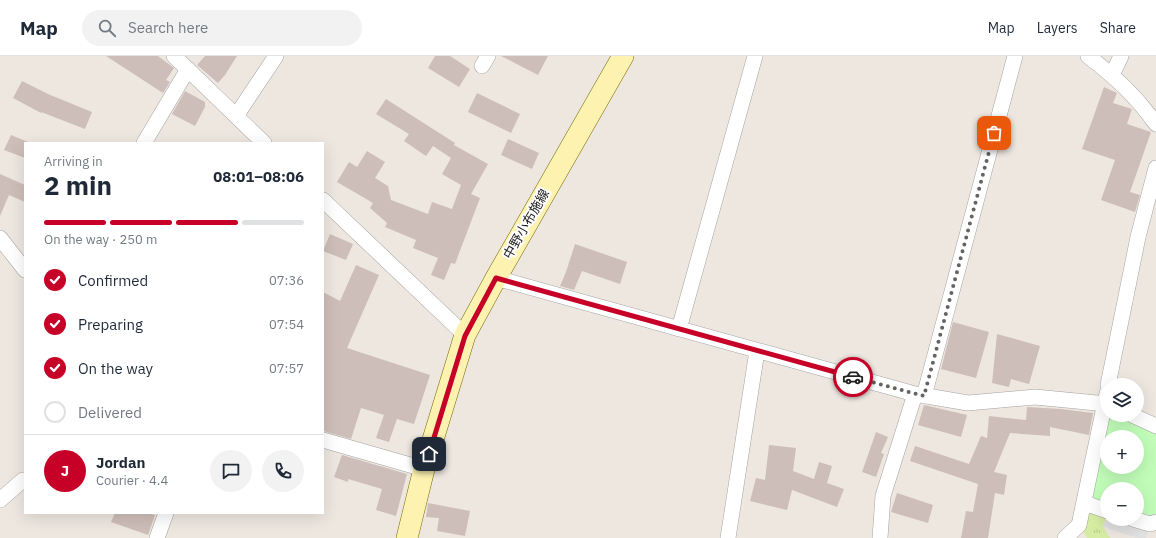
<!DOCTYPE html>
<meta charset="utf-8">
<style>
body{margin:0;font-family:"IBM Plex Sans","Noto Sans JP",sans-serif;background:#f2f2f3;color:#1f2937;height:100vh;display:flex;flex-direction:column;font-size:15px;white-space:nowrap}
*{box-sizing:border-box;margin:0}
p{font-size:13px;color:#747a83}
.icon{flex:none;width:22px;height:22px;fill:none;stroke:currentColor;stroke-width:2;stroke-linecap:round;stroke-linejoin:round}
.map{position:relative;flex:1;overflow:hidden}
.side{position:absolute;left:24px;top:86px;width:300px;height:372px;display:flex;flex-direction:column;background:#fff;border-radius:0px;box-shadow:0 4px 16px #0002}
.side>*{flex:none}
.tools{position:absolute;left:1100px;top:322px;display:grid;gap:8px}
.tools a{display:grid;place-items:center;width:44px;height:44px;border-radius:50%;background:#fff;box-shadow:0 4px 16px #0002;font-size:20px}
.pin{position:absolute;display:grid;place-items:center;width:34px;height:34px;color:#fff;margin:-17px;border-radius:8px;box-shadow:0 2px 6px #0006}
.courier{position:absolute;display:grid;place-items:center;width:40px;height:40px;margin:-20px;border:3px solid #c70028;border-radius:50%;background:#fff;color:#222;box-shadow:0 1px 5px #0007}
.head em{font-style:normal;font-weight:700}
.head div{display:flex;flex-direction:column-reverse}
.head{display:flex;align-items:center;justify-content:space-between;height:68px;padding:0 20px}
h1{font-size:26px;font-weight:700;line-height:30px}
.bar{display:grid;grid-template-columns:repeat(4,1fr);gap:6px 4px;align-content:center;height:48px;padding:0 20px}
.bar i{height:5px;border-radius:3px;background:#e0e1e3}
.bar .active{background:#c70028}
.bar p{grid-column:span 4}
.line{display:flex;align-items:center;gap:10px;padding:0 20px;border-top:1px solid #e0e1e3}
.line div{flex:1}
.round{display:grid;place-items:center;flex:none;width:42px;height:42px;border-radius:21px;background:#f2f2f3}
ol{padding:0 20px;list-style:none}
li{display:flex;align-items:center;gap:12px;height:44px}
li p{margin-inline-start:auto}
li .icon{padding:4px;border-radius:50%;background:#c70028;color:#fff;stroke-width:4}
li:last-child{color:#747a83}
li i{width:22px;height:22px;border:2px solid #e0e1e3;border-radius:50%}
header{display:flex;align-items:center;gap:24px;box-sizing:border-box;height:56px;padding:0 20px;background:#fff;border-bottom:1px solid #e0e1e3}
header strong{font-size:19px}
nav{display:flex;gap:22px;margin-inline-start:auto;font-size:14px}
.search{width:280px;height:36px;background:#f2f2f3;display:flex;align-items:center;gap:10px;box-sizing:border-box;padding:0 14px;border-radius:22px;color:#747a83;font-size:15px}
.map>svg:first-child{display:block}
.grass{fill:url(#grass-tufts)}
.park{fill:#c1fdb9;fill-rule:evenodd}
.parking{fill:#e0e0e0}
.building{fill:#cebeb9}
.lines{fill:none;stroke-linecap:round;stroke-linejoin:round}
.minor-casing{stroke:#a3a3a3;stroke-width:16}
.secondary-casing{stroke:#756b00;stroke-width:22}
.minor{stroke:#fff;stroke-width:15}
.secondary{stroke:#fdf2af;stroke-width:21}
.done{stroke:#666361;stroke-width:4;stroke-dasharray:0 7.2}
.route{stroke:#c70028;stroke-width:5}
.labels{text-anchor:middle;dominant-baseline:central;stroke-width:4;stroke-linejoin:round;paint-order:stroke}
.street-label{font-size:13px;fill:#1c1c1c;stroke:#fff}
</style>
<header>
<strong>Map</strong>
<div class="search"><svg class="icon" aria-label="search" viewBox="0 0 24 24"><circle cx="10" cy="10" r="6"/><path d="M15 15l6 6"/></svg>Search here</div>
<nav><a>Map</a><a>Layers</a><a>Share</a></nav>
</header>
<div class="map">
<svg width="1156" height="482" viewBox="0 0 1156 482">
<defs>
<pattern id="grass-tufts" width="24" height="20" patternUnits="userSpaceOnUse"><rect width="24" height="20" fill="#d5eca2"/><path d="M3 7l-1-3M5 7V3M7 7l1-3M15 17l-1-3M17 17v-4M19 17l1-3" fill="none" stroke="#b6ca8b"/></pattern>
</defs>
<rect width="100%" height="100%" fill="#eee7e0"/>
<path class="grass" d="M1085,447L1107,461L1103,471L1110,482H1087L1079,469Z"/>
<path class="park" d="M1107,359H1132L1156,370V466L1137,463V433H1107V455L1085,447ZM1107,381H1137V411H1107Z"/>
<path class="parking" d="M1107,461V463H1133L1150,468L1146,482H1137L1103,471Z"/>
<path class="building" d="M106,0H158L174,12L166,24L170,26L163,37Z
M205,0H237L225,19L218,27L197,9Z
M435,0H450L470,13L459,31L428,12Z
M501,0H548L538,19Z
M22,25L48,38L92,56L85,73L41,56V57L13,42Z
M1104,31L1117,37L1113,47L1132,53L1127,68L1151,76L1130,136L1140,139L1135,156L1101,144L1115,104L1082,93Z
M185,35L205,46V51L195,70L172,58Z
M477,37L520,58L511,77L468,56Z
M386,43L455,87L454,89L488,108L471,138L480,142L455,208L451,207L444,224L431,219L438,202L413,192L416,184L385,171L387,167L370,152L373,147L337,126L349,106L357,111L367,95L385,106L375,122L388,130L391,144L428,158L432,146L452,153L461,129L442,118L451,102L433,90L426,100L404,85L409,78L376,58Z
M11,79L28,86L25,87V102L4,94Z
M508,83L539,97L532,113L501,99Z
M0,118L25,129V146L9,139L0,160Z
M330,178L353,188L346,204L323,195Z
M575,188L627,206L620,228L582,215L574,234L560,230L566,216Z
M356,209L379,219L347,292L430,319L414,368L397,363L389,386L376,382L384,359L361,352L351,383L323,375V236L340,245Z
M953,266L989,276L976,322L941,313Z
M997,278L1040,290L1029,328L1011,323L1009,331L992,327Z
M924,349L967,359L961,381L918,369Z
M1027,351L1061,353L1093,357L1089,379L1050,371V380L1010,377L994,416L1007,419L1004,439L995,437L988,482H961L966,455L973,456L978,428L910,405L915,390L969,408L981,380L987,382L989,360L1026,364Z
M876,376L888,381L881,397L884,398L876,421L862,416Z
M769,389L796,392L793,415L814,423L819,406L832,410L827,427L844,433L837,451L792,434L787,454L750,445L756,422L765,424Z
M342,399L407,418L396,460L376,454L382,433L348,423V426L334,421Z
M897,437L933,449L928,467L891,456Z
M428,447L470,455L465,480L437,475L439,462L426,461Z
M115,457H148L155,459L148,479L111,466Z"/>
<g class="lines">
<defs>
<path id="minor" d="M174,0L264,87
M1088,0C1115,21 1136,40 1156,68
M482,10L488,0
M1112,19L1121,0
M236,60L276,0
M144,87L188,13
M323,144L465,279
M0,182L25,214
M496,222L915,338L968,347L1035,341L1107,348
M679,273L755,0
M1108,329L1138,181L1156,112
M924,340L1015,0
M1132,359L1156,370
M323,384L424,413
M0,444L23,424H25
M1085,447L1107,455
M1133,463L1150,468L1156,466
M157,482L166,457
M728,482L757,295
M880,482L883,440L915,338
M1065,482L1079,469L1107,337"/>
<path id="secondary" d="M407,482L424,413L465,279L496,222L623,0"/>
</defs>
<use href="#minor" class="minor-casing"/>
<use href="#secondary" class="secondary-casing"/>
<use href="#minor" class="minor"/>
<use href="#secondary" class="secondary"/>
</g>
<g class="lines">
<path class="done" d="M853,321L924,340L994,77"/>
<path class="route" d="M429,398L465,280L496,222L853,321"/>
</g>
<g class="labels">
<g class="street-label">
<text transform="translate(526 168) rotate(-60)">中野小布施線</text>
</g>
</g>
</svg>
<div class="tools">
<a><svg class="icon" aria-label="layers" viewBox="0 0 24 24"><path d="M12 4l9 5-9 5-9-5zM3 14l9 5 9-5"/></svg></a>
<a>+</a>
<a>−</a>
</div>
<div class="pin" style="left:994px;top:77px;background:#ea580c"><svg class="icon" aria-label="bag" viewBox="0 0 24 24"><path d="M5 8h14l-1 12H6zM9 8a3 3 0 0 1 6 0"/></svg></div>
<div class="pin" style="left:429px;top:398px;background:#1f2937"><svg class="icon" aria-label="home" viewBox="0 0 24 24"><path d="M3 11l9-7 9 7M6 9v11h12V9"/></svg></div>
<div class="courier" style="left:853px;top:321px"><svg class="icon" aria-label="car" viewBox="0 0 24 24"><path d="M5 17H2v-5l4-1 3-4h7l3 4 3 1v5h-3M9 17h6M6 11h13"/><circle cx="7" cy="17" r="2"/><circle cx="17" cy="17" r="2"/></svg></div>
<section class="side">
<div class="head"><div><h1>2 min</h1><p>Arriving in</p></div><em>08:01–08:06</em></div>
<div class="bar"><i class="active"></i><i class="active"></i><i class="active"></i><i></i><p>On the way · 250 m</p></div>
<ol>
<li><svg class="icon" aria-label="check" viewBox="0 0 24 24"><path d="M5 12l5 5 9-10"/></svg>Confirmed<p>07:36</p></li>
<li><svg class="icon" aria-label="check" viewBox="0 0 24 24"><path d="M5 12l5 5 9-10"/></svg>Preparing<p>07:54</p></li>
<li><svg class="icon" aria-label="check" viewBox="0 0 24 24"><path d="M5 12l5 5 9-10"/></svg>On the way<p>07:57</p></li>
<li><i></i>Delivered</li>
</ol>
<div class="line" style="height:72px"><b class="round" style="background:#c70028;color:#fff">J</b><div><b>Jordan</b><p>Courier · 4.4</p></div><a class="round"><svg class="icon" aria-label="chat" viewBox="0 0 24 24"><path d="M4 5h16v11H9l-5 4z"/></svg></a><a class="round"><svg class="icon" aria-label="phone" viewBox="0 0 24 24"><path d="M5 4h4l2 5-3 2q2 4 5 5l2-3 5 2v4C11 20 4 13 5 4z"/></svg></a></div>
</section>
</div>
